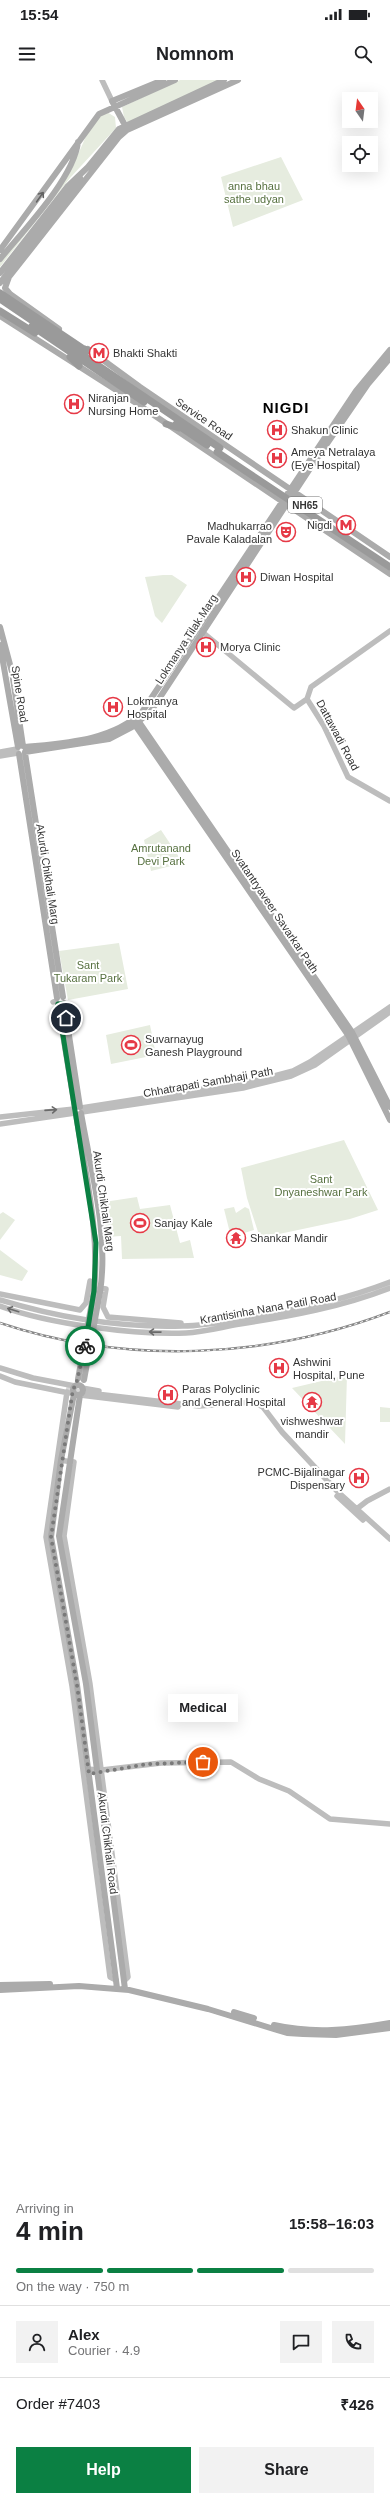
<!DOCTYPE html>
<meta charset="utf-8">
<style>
body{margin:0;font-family:Helvetica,sans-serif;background:#f2f2f2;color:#202124;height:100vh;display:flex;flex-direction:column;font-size:15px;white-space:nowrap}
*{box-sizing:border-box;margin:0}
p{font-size:13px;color:#757577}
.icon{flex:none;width:22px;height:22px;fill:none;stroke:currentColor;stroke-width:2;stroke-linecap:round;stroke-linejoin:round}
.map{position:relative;height:2109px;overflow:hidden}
.panel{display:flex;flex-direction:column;background:#fff;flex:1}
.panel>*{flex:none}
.needle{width:26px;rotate:346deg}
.buttons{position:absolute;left:342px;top:12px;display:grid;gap:8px}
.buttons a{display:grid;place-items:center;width:36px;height:36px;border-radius:0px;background:#fff;box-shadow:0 4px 16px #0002;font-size:20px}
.pin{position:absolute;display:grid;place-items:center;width:34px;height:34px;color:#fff;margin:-17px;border:2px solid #fff;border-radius:50%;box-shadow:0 1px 4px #0007}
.courier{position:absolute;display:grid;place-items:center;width:40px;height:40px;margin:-20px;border:3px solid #0b8043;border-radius:50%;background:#fff;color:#222;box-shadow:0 1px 5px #0007}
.bubble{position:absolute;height:28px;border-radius:0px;background:#fff;box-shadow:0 4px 16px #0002;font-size:13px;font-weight:600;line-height:28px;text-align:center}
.headline em{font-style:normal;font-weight:600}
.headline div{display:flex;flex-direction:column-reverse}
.headline{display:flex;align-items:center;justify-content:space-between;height:68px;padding:0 16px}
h1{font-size:26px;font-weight:600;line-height:30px}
.bar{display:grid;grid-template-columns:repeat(4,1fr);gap:6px 4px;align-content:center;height:48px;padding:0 16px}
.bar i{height:5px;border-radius:3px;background:#e0e0e0}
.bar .on{background:#0b8043}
.bar p{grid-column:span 4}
.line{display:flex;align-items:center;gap:10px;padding:0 16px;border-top:1px solid #e0e0e0}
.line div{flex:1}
.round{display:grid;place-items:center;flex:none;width:42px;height:42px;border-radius:0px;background:#f2f2f2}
.action{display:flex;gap:8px;margin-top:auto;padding:8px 16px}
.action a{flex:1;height:46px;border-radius:0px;background:#0b8043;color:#fff;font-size:16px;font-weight:600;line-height:46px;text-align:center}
.action a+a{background:#f2f2f2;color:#202124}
.status{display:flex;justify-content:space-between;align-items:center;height:28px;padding:0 20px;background:#fff;direction:ltr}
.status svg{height:11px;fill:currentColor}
header{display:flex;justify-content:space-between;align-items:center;height:52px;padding:0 16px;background:#fff;font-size:18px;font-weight:600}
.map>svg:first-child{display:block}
.green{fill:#e6ecdf}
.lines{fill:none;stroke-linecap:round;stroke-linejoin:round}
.secondary-tunnel{stroke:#d6d6d6;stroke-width:5.5;stroke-dasharray:5.5 3;stroke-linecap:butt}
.secondary{stroke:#bdbdbd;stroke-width:5.5}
.primary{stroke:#ababab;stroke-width:6}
.highway{stroke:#9a9a9a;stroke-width:7}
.rail-casing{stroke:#888;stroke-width:2.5}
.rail{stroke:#fff;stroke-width:1;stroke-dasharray:3;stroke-linecap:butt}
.primary-bridge{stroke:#ababab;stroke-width:6}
.highway-bridge{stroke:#9a9a9a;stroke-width:7}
.oneway{stroke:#636363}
.oneway2{stroke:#6a6a6a}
.done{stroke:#7a7a7a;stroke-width:4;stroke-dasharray:0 7.2}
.route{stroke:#0b8043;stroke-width:5}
.labels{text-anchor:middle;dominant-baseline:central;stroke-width:4;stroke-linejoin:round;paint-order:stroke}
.shield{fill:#fff;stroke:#707070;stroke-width:1}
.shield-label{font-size:10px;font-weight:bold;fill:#333}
.park-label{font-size:11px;fill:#56703f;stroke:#fff}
.poi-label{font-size:11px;fill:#333;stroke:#fff;text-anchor:start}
.street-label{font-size:11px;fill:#333;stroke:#fff}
.district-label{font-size:15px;font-weight:bold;letter-spacing:1px;fill:#000;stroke:#fff}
</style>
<div class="status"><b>15:54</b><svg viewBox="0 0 49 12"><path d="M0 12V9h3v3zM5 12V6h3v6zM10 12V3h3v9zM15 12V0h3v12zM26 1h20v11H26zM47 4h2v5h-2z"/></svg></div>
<header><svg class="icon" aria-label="menu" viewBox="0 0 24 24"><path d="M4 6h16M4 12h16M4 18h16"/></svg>Nomnom<svg class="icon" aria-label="search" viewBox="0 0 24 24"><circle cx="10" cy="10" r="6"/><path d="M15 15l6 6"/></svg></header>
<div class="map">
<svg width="390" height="2109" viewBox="0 0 390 2109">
<rect width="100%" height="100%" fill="#fff"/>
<path class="green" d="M180,0H220L128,43L124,37L122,27Z
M107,32L115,37L116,48L70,98L0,187V180C26,148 54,115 75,80C84,65 89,39 107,32Z
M281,77L303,120L233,147L221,97Z
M163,495H172L187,505L162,543L155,536L145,497Z
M161,750L183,783L151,791L144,760Z
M119,863L128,909L68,920L59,871Z
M150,945L156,975L111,984L106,955Z
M344,1060L378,1130L350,1139L260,1158L247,1118L241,1088Z
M137,1117L140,1129L170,1125L180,1163L190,1160L194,1178L122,1179L121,1156L106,1157L104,1122Z
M234,1127L236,1133L245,1127L249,1129L254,1150L231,1157L224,1129Z
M3,1132L15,1140L0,1160V1134Z
M0,1170L28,1191L22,1201L0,1195Z
M347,1295L345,1364L292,1308Z
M380,1327L390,1328V1342H380Z"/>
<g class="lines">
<path class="secondary-tunnel" d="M66,1309L88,1313"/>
<path class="secondary" d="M102,0L112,21
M200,550L294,628L307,619
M307,619L324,646L348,697L390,721
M307,619L311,607L390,551
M0,672L17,669
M0,676L18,673
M53,922L56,921
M81,1028L259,1000L293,991L310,982L390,927
M82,1032L243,1008L291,996L315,985L390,932
M0,1037L74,1029
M0,1044L75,1033
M100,1208L106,1209L103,1227L108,1237L181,1243
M0,1214L80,1230L86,1223L90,1201
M0,1220C59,1238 121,1248 183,1246C207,1246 231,1240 255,1236C302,1229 346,1219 390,1202
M0,1226C49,1244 134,1255 186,1253C204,1252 222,1247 240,1244C292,1236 341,1227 390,1208
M0,1288L33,1298L75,1306
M0,1296L15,1302L69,1313
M82,1308L99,1311
M67,1312L46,1457L72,1606L110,1897L116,1900
M88,1313L199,1326L254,1322L263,1327L282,1352L338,1412L390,1459
M80,1315L178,1327
M58,1380L74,1382L64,1456L90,1604L128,1897L124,1901
M337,1416L363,1440
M354,1431L367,1421L390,1409
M85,1689L102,1690L161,1683L231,1682L259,1699L289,1711L330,1739L390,1744"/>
<path class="primary" d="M127,49L112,21L163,0
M0,170L99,34L175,0
M0,179C24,150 74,98 78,62
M0,193L67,107L88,87L119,49L224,0
M0,203L80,98
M0,236L127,317L390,494
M59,249L10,214L5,208L9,197L119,57L127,50L238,0
M88,269L140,307L390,477
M0,547L12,592L23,666
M0,565L18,667
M137,639L352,952L390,1027
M133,642L348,955L390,1040
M25,667C65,663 112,661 142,632L356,311L390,270
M25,672L109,659L132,647L151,631L313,384L368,304L390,278
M25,673L63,917
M19,674L57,918
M64,923L80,1027
M58,924L75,1028
M81,1033C91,1091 109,1154 100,1212
M76,1034C85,1093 100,1152 94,1211
M73 1310a5 5 0 1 1 10 0a5 5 0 1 1-10 0Z
M74,1314L61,1380L51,1457L77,1605L117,1908
M80,1315L59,1456L86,1604L125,1909
M0,1905L50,1904
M0,1910L79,1906L129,1910L208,1929L287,1953L303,1954L336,1955L390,1948
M234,1932L254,1938
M274,1945C314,1954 350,1950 390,1943"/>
<path class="highway" d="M0,213L82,268L92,272
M0,219L220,368
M0,231L35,253
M32,246L144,322
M70,277L79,286
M166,344L179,348
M176,344L207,365"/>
<defs>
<path id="rail" d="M0,1243C125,1285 267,1279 390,1232"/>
</defs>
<use href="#rail" class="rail-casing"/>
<use href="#rail" class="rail"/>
<path class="primary-bridge" d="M78,1299L94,1211
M84,1300L100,1212"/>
<path class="highway-bridge" d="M217,372L390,487"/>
</g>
<defs><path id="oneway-shaft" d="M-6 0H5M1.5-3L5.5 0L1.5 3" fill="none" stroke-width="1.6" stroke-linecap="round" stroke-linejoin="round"/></defs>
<use class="oneway" href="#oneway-shaft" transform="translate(40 117) rotate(-55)"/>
<g class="oneway2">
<use href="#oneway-shaft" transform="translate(51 1030) rotate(-4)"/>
<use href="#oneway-shaft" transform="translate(13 1230) rotate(-163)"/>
<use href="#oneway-shaft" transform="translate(155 1252) rotate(-179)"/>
</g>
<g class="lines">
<path class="done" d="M85,1266L76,1305L73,1309L51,1457L77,1605L89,1694L148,1684L203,1682"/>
<path class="route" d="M66,938L64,924H58L96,1163L94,1211L85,1266"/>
</g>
<defs>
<symbol id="metro-ring" viewBox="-11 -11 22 22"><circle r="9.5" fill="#fff" stroke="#e63946" stroke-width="1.5"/><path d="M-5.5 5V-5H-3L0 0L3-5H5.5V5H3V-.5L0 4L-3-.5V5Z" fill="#e63946"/></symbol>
<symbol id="hospital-ring" viewBox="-11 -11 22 22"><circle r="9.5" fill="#fff" stroke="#e63946" stroke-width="1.5"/><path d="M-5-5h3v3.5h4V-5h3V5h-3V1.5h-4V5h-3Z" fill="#e63946"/></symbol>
<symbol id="theatre-ring" viewBox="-11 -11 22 22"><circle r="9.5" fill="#fff" stroke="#e63946" stroke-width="1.5"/><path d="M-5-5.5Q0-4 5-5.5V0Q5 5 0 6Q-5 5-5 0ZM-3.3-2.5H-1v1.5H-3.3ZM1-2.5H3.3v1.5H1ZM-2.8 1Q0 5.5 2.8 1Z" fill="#e63946"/></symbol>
<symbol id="stadium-ring" viewBox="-11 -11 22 22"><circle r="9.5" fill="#fff" stroke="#e63946" stroke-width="1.5"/><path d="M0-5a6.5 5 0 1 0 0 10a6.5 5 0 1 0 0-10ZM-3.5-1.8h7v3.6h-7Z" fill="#e63946"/></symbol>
<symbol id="temple-ring" viewBox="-11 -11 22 22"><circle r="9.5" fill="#fff" stroke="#e63946" stroke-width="1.5"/><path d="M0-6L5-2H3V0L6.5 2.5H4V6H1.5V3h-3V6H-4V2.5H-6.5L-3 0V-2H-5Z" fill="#e63946"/></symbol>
</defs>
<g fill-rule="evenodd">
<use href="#metro-ring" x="88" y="262" width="22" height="22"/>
<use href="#hospital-ring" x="63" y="313" width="22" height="22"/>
<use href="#hospital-ring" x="266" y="339" width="22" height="22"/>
<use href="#hospital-ring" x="266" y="367" width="22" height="22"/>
<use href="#metro-ring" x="335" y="434" width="22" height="22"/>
<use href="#theatre-ring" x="275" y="441" width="22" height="22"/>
<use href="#hospital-ring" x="235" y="486" width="22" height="22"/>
<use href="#hospital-ring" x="195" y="556" width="22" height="22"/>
<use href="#hospital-ring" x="102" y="616" width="22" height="22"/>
<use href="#stadium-ring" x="120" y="954" width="22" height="22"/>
<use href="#stadium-ring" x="129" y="1132" width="22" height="22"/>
<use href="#temple-ring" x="225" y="1147" width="22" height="22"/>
<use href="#hospital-ring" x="268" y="1277" width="22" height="22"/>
<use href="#hospital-ring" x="157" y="1304" width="22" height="22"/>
<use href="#temple-ring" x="301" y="1311" width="22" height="22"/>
<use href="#hospital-ring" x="348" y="1387" width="22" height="22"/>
</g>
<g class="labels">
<rect class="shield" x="288" y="417" width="34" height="16" rx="3"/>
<g class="shield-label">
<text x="305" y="425">NH65</text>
</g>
<g class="park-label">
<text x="254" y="106">anna bhau<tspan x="254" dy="13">sathe udyan</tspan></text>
<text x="161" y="768">Amrutanand<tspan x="161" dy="13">Devi Park</tspan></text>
<text x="88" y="885">Sant<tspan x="88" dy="13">Tukaram Park</tspan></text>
<text x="321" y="1099">Sant<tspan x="321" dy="13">Dnyaneshwar Park</tspan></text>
</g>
<g class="poi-label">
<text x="113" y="273">Bhakti Shakti</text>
<text x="88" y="318">Niranjan<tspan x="88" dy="13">Nursing Home</tspan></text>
<text x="291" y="350">Shakun Clinic</text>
<text x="291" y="372">Ameya Netralaya<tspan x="291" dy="13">(Eye Hospital)</tspan></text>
<text x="332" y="445" text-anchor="end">Nigdi</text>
<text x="272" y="446" text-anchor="end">Madhukarrao<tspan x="272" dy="13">Pavale Kaladalan</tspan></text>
<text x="260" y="497">Diwan Hospital</text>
<text x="220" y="567">Morya Clinic</text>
<text x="127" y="621">Lokmanya<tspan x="127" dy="13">Hospital</tspan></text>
<text x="145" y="959">Suvarnayug<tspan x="145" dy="13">Ganesh Playground</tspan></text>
<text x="154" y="1143">Sanjay Kale</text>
<text x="250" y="1158">Shankar Mandir</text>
<text x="293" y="1282">Ashwini<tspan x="293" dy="13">Hospital, Pune</tspan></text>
<text x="182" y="1309">Paras Polyclinic<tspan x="182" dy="13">and General Hospital</tspan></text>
<text x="312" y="1341" text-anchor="middle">vishweshwar<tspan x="312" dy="13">mandir</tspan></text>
<text x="345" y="1392" text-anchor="end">PCMC-Bijalinagar<tspan x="345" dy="13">Dispensary</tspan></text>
</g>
<g class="street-label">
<text transform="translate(204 339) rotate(34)">Service Road</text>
<text transform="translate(186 559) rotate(-57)">Lokmanya Tilak Marg</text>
<text transform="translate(20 614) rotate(81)">Spine Road</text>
<text transform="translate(338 655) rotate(62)">Dattawadi Road</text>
<text transform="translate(48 794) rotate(81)">Akurdi Chikhali Marg</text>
<text transform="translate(275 831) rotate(56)">Svatantryaveer Savarkar Path</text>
<text transform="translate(208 1002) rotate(-10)">Chhatrapati Sambhaji Path</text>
<text transform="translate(104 1121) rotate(82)">Akurdi Chikhali Marg</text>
<text transform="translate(268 1228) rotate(-10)">Krantisinha Nana Patil Road</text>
<text transform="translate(108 1763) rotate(83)">Akurdi Chikhali Road</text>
</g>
<g class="district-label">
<text x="286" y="327">NIGDI</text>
</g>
</g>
</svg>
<div class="buttons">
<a><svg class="needle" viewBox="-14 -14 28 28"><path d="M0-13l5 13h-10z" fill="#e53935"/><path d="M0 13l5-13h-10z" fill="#757577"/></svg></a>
<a><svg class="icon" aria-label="locate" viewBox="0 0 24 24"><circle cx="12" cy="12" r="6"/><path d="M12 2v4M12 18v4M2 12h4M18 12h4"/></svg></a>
</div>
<div class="pin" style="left:203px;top:1682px;background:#ea580c"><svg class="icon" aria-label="bag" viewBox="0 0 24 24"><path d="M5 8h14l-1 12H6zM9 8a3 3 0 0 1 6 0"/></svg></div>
<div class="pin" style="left:66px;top:938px;background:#1f2937"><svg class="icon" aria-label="home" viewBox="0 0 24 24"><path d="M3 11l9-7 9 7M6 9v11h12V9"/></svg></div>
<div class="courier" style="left:85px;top:1266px"><svg class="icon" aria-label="bike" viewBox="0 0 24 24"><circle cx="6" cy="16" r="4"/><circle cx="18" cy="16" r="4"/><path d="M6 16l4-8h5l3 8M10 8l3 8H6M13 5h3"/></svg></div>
<div class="bubble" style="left:168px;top:1614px;width:70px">Medical</div>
</div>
<section class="panel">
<div class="headline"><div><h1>4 min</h1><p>Arriving in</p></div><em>15:58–16:03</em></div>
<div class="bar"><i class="on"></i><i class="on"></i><i class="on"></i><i></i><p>On the way · 750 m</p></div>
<div class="line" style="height:72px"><a class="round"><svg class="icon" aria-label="person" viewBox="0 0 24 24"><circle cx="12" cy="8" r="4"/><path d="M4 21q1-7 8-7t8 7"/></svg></a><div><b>Alex</b><p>Courier · 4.9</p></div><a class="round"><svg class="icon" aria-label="chat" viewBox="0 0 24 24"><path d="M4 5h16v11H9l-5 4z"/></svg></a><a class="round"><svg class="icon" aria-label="phone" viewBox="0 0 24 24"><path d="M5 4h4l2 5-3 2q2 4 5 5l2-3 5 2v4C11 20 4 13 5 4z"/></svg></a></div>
<div class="line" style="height:52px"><div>Order #7403</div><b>₹426</b></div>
<div class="action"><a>Help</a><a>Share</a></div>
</section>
